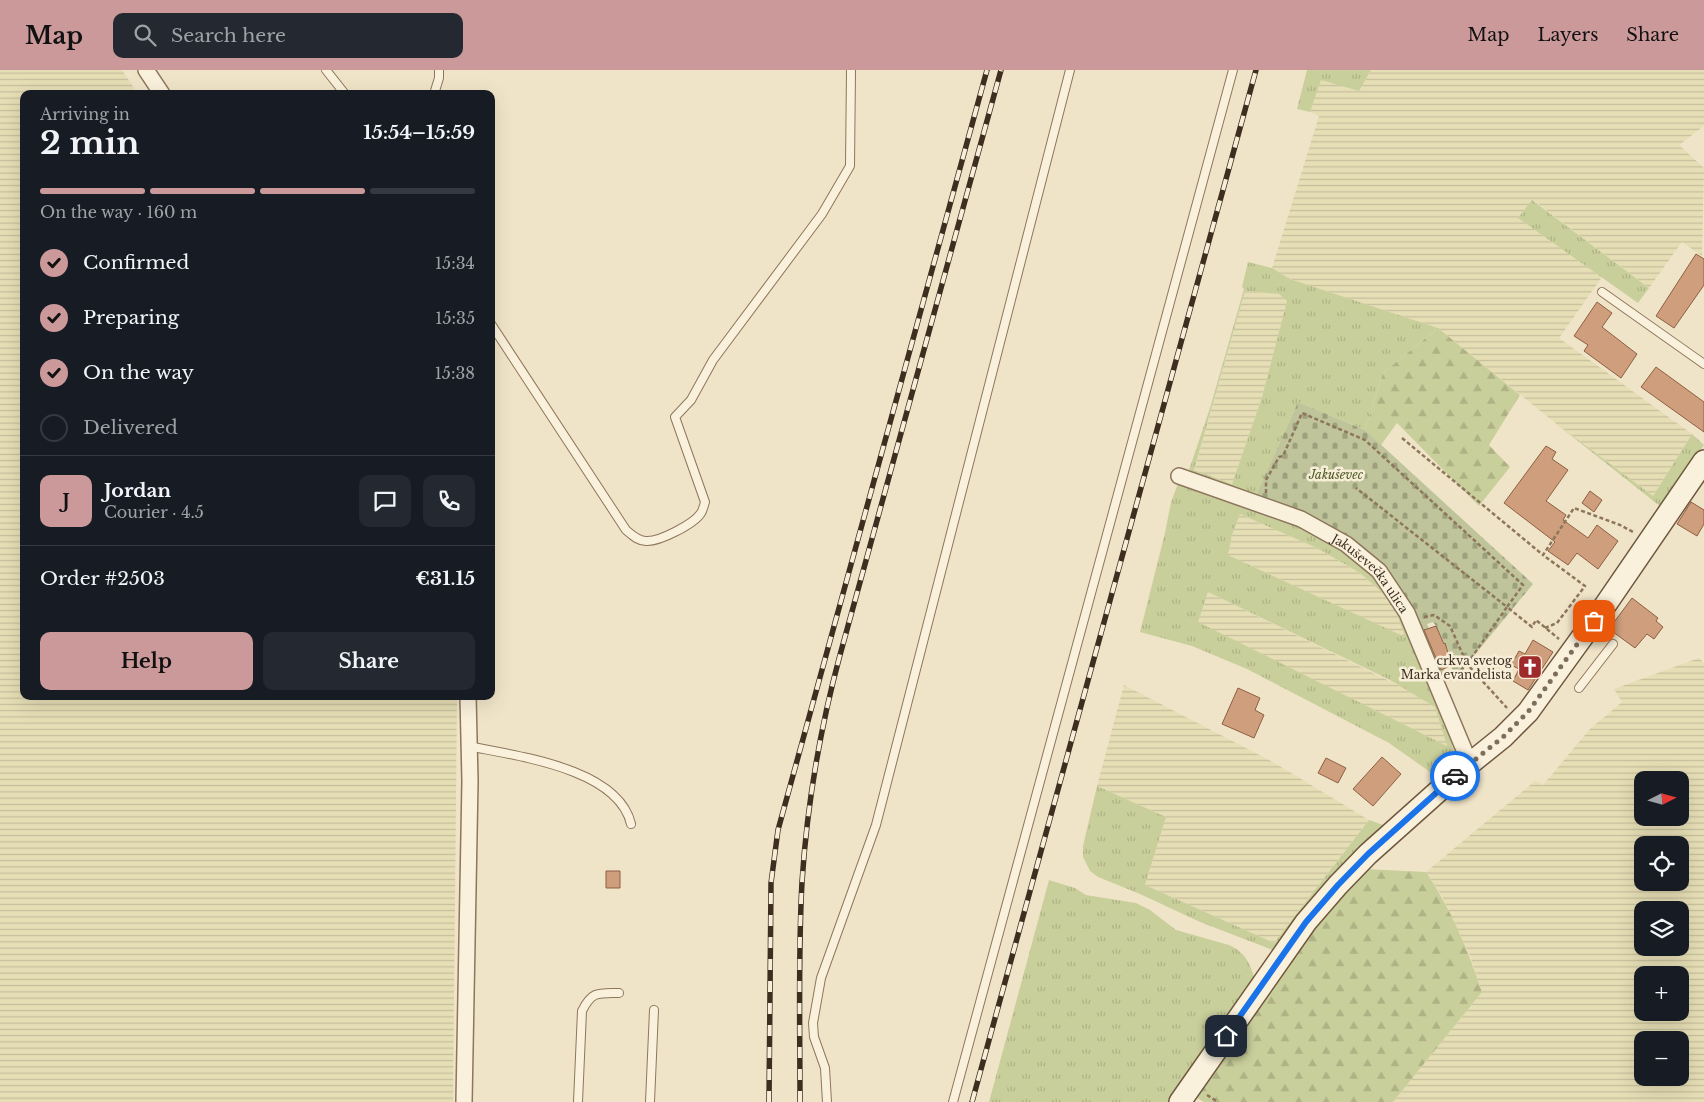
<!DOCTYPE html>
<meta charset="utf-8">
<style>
body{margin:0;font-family:"Libre Baskerville",serif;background:#242831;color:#f1f3f6;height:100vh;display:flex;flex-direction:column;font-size:19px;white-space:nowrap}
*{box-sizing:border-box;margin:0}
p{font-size:16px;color:#9ea1a6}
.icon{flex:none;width:28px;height:28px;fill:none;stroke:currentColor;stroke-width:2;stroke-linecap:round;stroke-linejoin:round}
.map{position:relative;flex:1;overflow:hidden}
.side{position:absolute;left:20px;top:20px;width:475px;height:610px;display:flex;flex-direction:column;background:#171b24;border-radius:10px;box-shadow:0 5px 20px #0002}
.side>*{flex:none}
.needle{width:32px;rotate:84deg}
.controls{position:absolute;left:1634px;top:701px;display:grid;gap:10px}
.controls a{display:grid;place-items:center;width:55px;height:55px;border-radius:10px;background:#171b24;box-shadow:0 5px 20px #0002;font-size:25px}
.pin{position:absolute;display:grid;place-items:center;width:42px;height:42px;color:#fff;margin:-21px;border-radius:10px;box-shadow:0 2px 8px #0006}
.courier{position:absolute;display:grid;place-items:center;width:50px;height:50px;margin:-25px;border:4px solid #1a73e8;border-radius:50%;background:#fff;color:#222;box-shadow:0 1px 6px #0007}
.summary em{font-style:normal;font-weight:700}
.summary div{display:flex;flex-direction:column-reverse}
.summary{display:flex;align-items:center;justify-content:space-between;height:85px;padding:0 20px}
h1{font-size:32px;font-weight:700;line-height:38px}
.bar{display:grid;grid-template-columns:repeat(4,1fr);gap:8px 5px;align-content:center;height:60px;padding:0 20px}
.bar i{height:6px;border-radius:4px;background:#363941}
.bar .on{background:#cc999b}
.bar p{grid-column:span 4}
.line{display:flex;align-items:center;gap:12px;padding:0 20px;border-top:1px solid #363941}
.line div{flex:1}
.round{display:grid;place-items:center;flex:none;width:52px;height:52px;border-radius:10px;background:#242831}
ol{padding:0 20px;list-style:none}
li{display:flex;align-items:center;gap:15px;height:55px}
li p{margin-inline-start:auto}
li .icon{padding:5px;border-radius:50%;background:#cc999b;color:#111;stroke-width:4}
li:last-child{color:#9ea1a6}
li i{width:28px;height:28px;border:2px solid #363941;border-radius:50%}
.action{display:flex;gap:10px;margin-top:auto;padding:10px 20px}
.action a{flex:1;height:58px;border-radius:10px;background:#cc999b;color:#111;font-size:20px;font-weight:700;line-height:58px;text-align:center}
.action a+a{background:#242831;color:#f1f3f6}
header{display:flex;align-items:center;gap:30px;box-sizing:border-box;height:70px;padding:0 25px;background:#cc999b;color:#111}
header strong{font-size:24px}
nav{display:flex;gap:28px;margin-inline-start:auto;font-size:18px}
.search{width:350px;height:45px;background:#242831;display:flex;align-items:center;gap:12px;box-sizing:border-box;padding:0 18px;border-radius:10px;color:#9ea1a6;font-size:19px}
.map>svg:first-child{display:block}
.farmland{fill:url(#farmland-rules);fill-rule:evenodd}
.grass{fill:url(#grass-tufts);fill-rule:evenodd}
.forest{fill:url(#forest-firs)}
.cemetery{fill:url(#cemetery-stones)}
.building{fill:#cf9f7d;stroke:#8d5f41}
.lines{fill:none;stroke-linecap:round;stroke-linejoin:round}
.service-casing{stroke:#8d765c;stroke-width:10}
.minor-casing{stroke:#8d765c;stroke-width:18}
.secondary-casing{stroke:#6f573f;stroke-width:24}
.path{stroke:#8d765c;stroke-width:2.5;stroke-dasharray:4 2.5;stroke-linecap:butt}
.service{stroke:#faf1dc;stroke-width:8}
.minor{stroke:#faf1dc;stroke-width:15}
.secondary{stroke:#faf1dc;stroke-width:21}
.rail-casing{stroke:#3d2e20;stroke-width:5.5}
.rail{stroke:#f7eed8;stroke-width:4;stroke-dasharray:11;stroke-linecap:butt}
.done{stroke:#7c6e5b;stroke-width:5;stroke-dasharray:0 9}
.route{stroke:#1a73e8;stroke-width:6}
.labels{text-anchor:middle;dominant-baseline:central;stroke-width:5;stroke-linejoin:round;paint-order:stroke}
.park-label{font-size:12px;font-style:italic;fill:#4d5a26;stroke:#f7eed8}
.street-label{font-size:12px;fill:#3d2e20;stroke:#f7eed8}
.poi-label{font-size:12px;fill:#3d2e20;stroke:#f7eed8;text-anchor:end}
</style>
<header>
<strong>Map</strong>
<div class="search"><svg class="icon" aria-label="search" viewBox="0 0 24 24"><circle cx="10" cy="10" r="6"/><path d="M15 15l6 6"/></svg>Search here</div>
<nav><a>Map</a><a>Layers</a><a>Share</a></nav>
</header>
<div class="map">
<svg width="1704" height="1032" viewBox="0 0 1704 1032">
<defs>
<pattern id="farmland-rules" width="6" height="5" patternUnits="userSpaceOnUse" patternTransform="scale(1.25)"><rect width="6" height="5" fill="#e6deb5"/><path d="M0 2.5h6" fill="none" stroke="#c6bf9b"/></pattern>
<pattern id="grass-tufts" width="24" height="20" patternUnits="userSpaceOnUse" patternTransform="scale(1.25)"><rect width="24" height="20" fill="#c9cf9b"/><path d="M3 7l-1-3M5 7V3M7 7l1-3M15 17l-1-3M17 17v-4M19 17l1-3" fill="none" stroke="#aeb285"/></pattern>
<pattern id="forest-firs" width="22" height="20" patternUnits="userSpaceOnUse" patternTransform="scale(1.25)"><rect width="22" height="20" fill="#c9cf9b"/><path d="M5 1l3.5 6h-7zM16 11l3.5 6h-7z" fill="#aeb285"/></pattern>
<pattern id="cemetery-stones" width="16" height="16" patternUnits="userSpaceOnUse" patternTransform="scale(1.25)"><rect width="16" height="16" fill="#bfc49a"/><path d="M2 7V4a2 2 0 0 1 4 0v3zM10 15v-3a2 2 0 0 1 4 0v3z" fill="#9ca07d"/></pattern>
</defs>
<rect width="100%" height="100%" fill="#f0e4c8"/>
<path class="farmland" d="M0,0H122L138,24H24V626H457L453,1032H0Z
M1371,0H1704V56L1679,75L1704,98L1702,186L1682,172L1649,218L1533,130L1518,148L1602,207L1559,268L1692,364L1653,426L1554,352L1438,258L1290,209L1272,198L1319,46L1310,42L1321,9L1359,21Z
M1245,221L1279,224L1287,231L1262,327L1232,414L1194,401Z
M1240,444L1317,478L1360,503L1393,532L1406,568L1228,485L1232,465Z
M1208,522L1414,623L1435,637L1447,676L1197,552Z
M1699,588L1704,593V1032H1393L1482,922L1470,886L1442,826L1426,802L1535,711L1543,715L1590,659L1622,632L1614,619ZM1642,710H1680V748H1642ZM1642,775H1680V812H1642ZM1642,840H1680V878H1642ZM1642,905H1680V942H1642ZM1642,970H1680V1008H1642Z
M1124,615L1273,692L1369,750L1274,873L1145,815L1166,747L1097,716Z"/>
<path class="grass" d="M1307,0H1371L1359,21L1321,10L1310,42L1297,39Z
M1532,130L1649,218L1638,233L1518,148Z
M1248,192L1272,198L1290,209L1438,258L1383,303L1365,360L1298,332L1256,425L1224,418L1188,403L1210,338L1244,219L1242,217ZM1245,221L1279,224L1287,231L1262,327L1232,414L1194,400Z
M1554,352L1653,426L1692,364L1704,375L1661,437Z
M1179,411L1278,442L1338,473L1390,520L1456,674L1452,675L1455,686L1433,704L1389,673L1247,599L1192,576L1140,562L1165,463L1171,432ZM1240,444L1317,478L1360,503L1393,532L1405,567L1228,485L1232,465ZM1208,522L1390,610L1435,637L1447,676L1198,552Z
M1097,716L1166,747L1145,815L1274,873L1369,750L1389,757L1278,882L1200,852L1140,824L1098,807L1090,801L1083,787V776Z
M1049,810L1075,818L1086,825L1136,833L1150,840L1176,860L1229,875C1247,883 1251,896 1256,913L1172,1032H989Z"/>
<path class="forest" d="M1438,258L1520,325L1489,375L1510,397L1479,436L1397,353L1381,375L1365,360L1383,303Z
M1365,799L1426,802C1451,839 1468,880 1482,922L1393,1032H1204L1192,1025L1282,897Z"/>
<path class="cemetery" d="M1298,332L1365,360L1533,514L1454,610L1446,611L1438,602L1444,599L1446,603L1452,600L1450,584L1436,556L1433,552L1427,554L1429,559L1422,561L1389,507L1256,425Z"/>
<path class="building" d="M1696,184L1704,189V215L1674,258L1656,246Z
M1597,232L1612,243L1602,257L1637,284L1621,308L1584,281L1588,275L1574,266Z
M1656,297L1704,332V362L1641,317Z
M1546,376L1556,382L1552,389L1568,400L1546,431L1566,445L1563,450L1588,468L1597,455L1618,471L1598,499L1577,483L1568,495L1548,481L1555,472L1504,433Z
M1590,421L1602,430L1594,442L1582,433Z
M1691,432L1704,440V454L1697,466L1677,454Z
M1632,528L1658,548L1656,551L1663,557L1654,569L1647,564L1635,578L1609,559Z
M1436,556L1444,574L1445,573L1452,595L1441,600L1424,560Z
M1533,570L1553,582L1528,620L1513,611L1519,599L1511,595L1519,581L1525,584Z
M1238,618L1260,628L1255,640L1264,645L1254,668L1222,654Z
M1382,687L1401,704L1373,736L1353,719Z
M1326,688L1346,698L1338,713L1318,703Z
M606,801H620V818H606Z"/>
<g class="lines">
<defs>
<path id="service" d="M326,0L345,24
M434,24L439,8V0
M1602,222L1704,294
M491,254L626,460C632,465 638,471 646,471C659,472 694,454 701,443C703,440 704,435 705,432L675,347L691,330L713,290L822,144L850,96L851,0
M1579,618L1613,574
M468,676C516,686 618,698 631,754
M578,1032L582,941C592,921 598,923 619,923
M650,1032L654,940
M827,1032L825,998L814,967L813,953L821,908L876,755L1070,0
M953,1032L1233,0"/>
<g id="minor">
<path d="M146,0L162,24"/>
<path id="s1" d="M1179,406L1301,449L1346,474L1379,501L1407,543L1470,694"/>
<path d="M464,1032L470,711L468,626"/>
</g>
<path id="secondary" d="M1180,1032L1306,852L1338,815L1368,784L1462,700L1503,667L1528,642L1604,537L1704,391"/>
</defs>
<use href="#service" class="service-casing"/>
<use href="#minor" class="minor-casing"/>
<use href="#secondary" class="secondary-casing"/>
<path class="path" d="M1402,368L1543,485
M1266,423V410L1279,387L1283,386L1302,343L1365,370L1523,515L1507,537L1356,418
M1424,547L1434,545L1450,556L1467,594L1507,537L1532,557L1536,550L1559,569
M1545,558L1557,553L1585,516L1543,485L1574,438L1620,455L1635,463
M1449,606L1459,602L1467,594L1507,638
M1207,1025L1218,1032"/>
<use href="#service" class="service"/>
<use href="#minor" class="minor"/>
<use href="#secondary" class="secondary"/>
<defs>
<path id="rail" d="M769,1032L771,813L778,760L987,0
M800,1032C800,959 798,885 802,812C807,735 820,659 840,585L1001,0
M972,1032L1256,0"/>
</defs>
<use href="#rail" class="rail-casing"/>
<use href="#rail" class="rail"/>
</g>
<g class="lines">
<path class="done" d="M1455,706L1503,667L1528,642L1594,551"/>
<path class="route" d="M1226,966L1306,852L1338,815L1368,784L1455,706"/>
</g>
<defs>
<symbol id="church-square" viewBox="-11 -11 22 22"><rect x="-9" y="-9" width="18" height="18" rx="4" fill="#9e2a2b" stroke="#f7eed8"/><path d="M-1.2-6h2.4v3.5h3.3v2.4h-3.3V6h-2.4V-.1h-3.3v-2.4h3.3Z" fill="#fff"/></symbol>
</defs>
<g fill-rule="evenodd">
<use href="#church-square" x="1516" y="583" width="28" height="28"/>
</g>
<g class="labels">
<g class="park-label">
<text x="1336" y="404">Jakuševec</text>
</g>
<g class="street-label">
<text stroke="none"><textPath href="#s1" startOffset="219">Jakuševečka ulica</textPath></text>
</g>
<g class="poi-label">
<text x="1512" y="590">crkva svetog<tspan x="1512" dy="14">Marka evanđelista</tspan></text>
</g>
</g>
</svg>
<div class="controls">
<a><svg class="needle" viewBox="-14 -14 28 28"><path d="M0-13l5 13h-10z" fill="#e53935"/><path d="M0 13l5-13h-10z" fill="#9ea1a6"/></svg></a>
<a><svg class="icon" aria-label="locate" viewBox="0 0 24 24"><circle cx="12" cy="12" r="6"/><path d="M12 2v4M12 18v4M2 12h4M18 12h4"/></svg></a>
<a><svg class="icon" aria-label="layers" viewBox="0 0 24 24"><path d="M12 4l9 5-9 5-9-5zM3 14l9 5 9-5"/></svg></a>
<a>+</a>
<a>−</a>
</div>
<div class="pin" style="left:1594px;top:551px;background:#ea580c"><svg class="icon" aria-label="bag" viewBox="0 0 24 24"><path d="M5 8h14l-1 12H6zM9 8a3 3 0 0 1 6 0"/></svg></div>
<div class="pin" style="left:1226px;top:966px;background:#1f2937"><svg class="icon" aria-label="home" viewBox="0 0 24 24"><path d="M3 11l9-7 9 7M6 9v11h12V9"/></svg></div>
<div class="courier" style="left:1455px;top:706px"><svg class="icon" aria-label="car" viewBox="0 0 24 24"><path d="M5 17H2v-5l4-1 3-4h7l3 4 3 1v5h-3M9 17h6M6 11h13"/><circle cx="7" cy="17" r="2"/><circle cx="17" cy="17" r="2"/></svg></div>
<section class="side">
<div class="summary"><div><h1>2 min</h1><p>Arriving in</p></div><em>15:54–15:59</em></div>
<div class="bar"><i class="on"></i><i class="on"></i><i class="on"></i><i></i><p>On the way · 160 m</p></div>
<ol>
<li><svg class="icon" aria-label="check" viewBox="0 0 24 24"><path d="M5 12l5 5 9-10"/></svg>Confirmed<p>15:34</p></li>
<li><svg class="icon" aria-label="check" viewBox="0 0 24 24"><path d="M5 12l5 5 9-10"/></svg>Preparing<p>15:35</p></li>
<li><svg class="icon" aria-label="check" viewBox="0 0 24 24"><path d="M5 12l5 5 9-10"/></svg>On the way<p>15:38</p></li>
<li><i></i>Delivered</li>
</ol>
<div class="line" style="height:90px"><b class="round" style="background:#cc999b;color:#111">J</b><div><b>Jordan</b><p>Courier · 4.5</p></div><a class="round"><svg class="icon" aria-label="chat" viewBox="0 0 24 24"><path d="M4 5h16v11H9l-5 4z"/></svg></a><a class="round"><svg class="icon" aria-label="phone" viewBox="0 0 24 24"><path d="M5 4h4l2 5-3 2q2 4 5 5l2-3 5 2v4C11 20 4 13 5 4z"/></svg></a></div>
<div class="line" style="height:65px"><div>Order #2503</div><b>€31.15</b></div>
<div class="action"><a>Help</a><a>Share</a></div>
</section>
</div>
